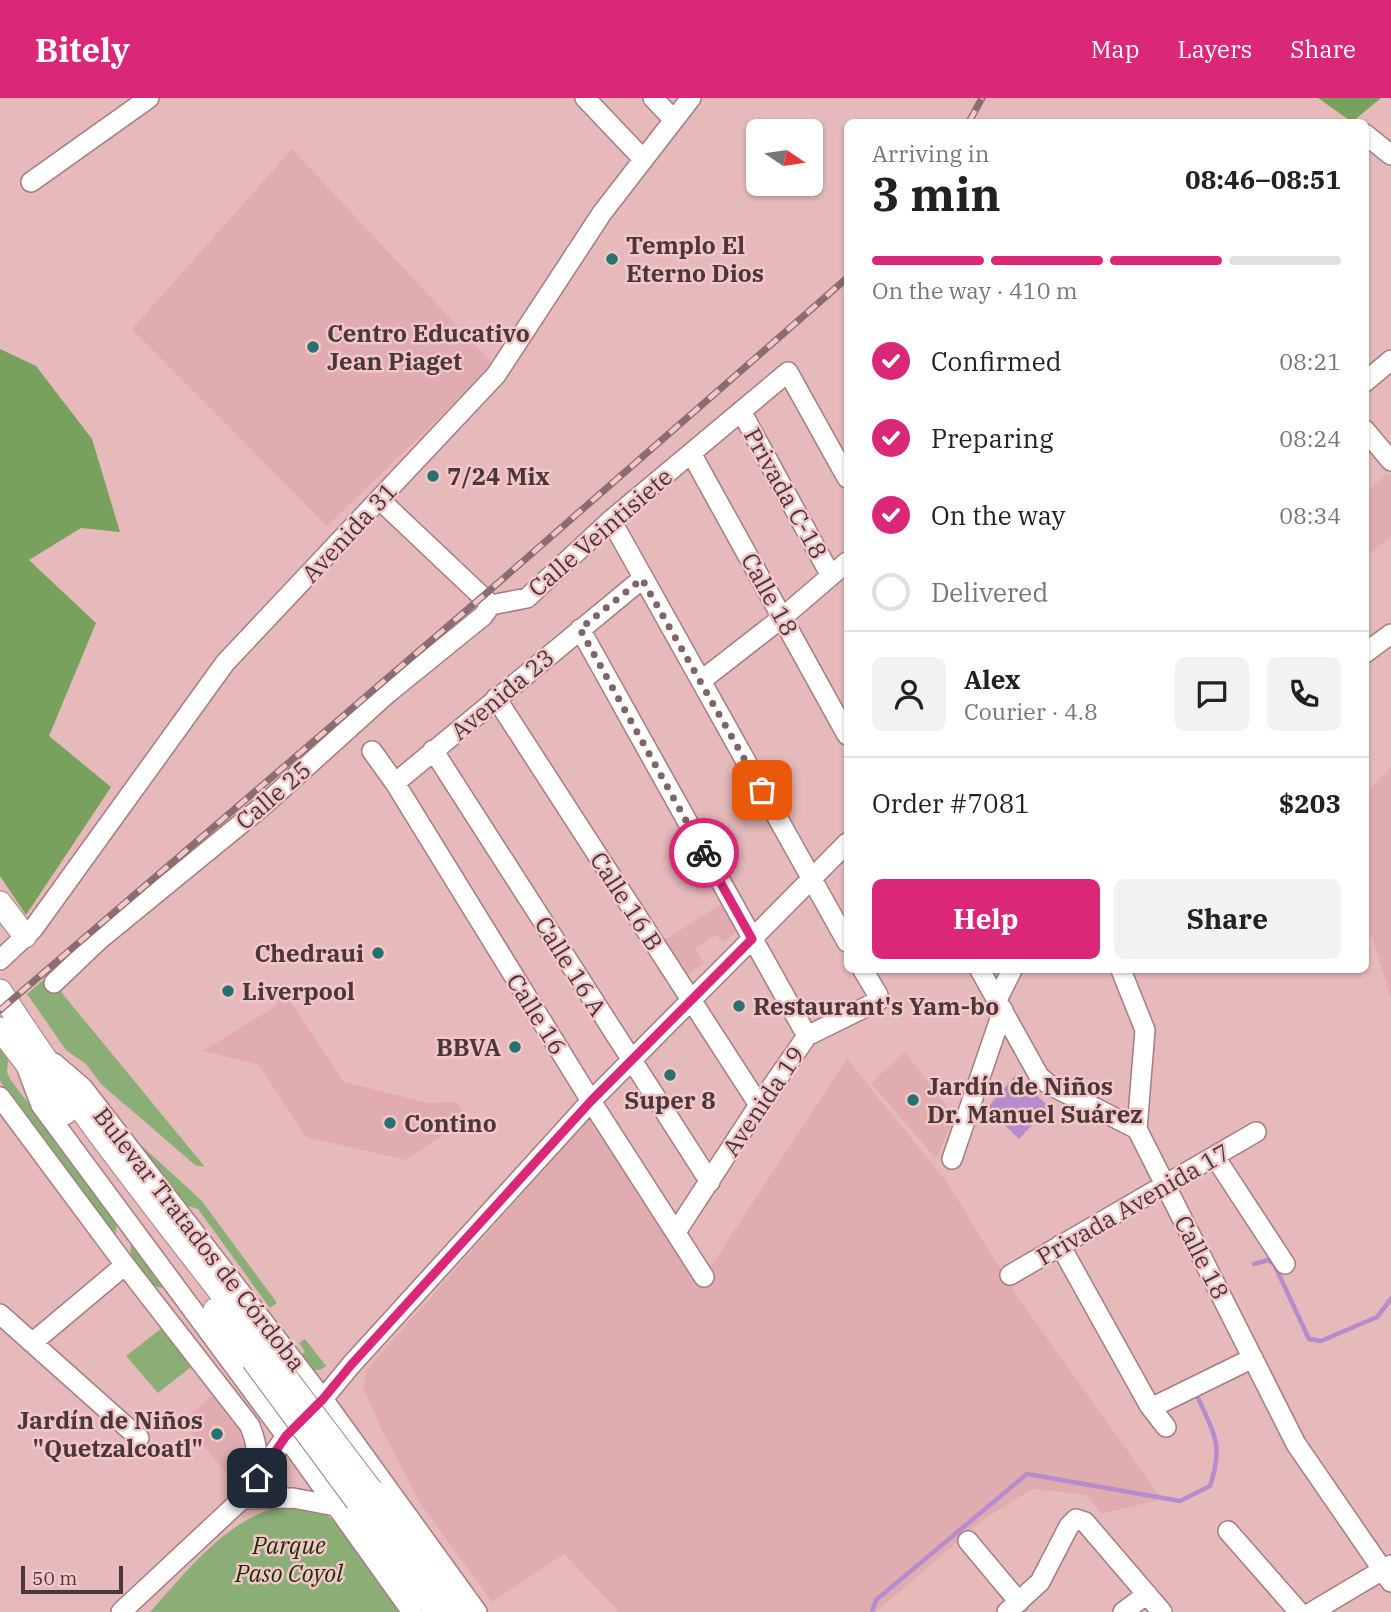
<!DOCTYPE html>
<meta charset="utf-8">
<style>
body{margin:0;font-family:"IBM Plex Serif",serif;background:#f2f2f2;color:#222;height:100vh;display:flex;flex-direction:column;font-size:26px;white-space:nowrap}
*{box-sizing:border-box;margin:0}
p{font-size:23px;color:#767676}
.icon{flex:none;width:38px;height:38px;fill:none;stroke:currentColor;stroke-width:2;stroke-linecap:round;stroke-linejoin:round}
.map{position:relative;flex:1;overflow:hidden}
.sheet{position:absolute;left:844px;top:21px;width:525px;height:854px;display:flex;flex-direction:column;background:#fff;border-radius:10px;box-shadow:0 2px 5px #0004}
.sheet>*{flex:none}
.needle{width:46px;rotate:103deg}
.buttons{position:absolute;left:746px;top:21px;display:grid;gap:14px}
.buttons a{display:grid;place-items:center;width:77px;height:77px;border-radius:10px;background:#fff;box-shadow:0 2px 5px #0004;font-size:35px}
.scale{position:absolute;left:21px;bottom:18px;width:102px;box-sizing:border-box;padding-left:7px;border:4px solid #4a3839;border-top:0;font-size:19px;line-height:24px;white-space:nowrap;color:#4a3839;-webkit-text-stroke:5px #f3c6c8;paint-order:stroke}
.pin{position:absolute;display:grid;place-items:center;width:60px;height:60px;color:#fff;margin:-30px;border-radius:14px;box-shadow:0 4px 10px #0006}
.courier{position:absolute;display:grid;place-items:center;width:70px;height:70px;margin:-35px;border:5px solid #db2777;border-radius:50%;background:#fff;color:#222;box-shadow:0 2px 9px #0007}
.head em{font-style:normal;font-weight:700}
.head div{display:flex;flex-direction:column-reverse}
.head{display:flex;align-items:center;justify-content:space-between;height:119px;padding:0 28px}
h1{font-size:46px;font-weight:700;line-height:52px}
.bar{display:grid;grid-template-columns:repeat(4,1fr);gap:10px 7px;align-content:center;height:84px;padding:0 28px}
.bar i{height:9px;border-radius:5px;background:#e0e0e0}
.bar .current{background:#db2777}
.bar p{grid-column:span 4}
.line{display:flex;align-items:center;gap:18px;padding:0 28px;border-top:2px solid #e0e0e0}
.line div{flex:1}
.round{display:grid;place-items:center;flex:none;width:74px;height:74px;border-radius:10px;background:#f2f2f2}
ol{padding:0 28px;list-style:none}
li{display:flex;align-items:center;gap:21px;height:77px}
li p{margin-inline-start:auto}
li .icon{padding:7px;border-radius:50%;background:#db2777;color:#fff;stroke-width:4}
li:last-child{color:#767676}
li i{width:38px;height:38px;border:4px solid #e0e0e0;border-radius:50%}
.cta{display:flex;gap:14px;margin-top:auto;padding:14px 28px}
.cta a{flex:1;height:80px;border-radius:10px;background:#db2777;color:#fff;font-size:28px;font-weight:700;line-height:80px;text-align:center}
.cta a+a{background:#f2f2f2;color:#222}
header{display:flex;align-items:center;gap:42px;box-sizing:border-box;height:98px;padding:0 35px;background:#db2777;color:#fff}
header strong{font-size:33px}
nav{display:flex;gap:38px;margin-inline-start:auto;font-size:24px}
.map>svg:first-child{display:block}
.built{fill:#e0acaf}
.green{fill:#8bae77}
.forest{fill:#78a15e}
.water{fill:#b78ccd}
.lines{fill:none;stroke-linecap:round;stroke-linejoin:round}
.stream{stroke:#b78ccd;stroke-width:4.5}
.minor-casing{stroke:#a67d7f;stroke-width:22}
.major-casing{stroke:#a67d7f;stroke-width:25}
.minor{stroke:#fff;stroke-width:19}
.major{stroke:#fff;stroke-width:23}
.rail-casing{stroke:#8a6d6e;stroke-width:7}
.rail{stroke:#f3c6c8;stroke-width:4.5;stroke-dasharray:13;stroke-linecap:butt}
.major-bridge-casing{stroke:#a67d7f;stroke-width:25;stroke-linecap:butt}
.major-bridge{stroke:#fff;stroke-width:23}
.done{stroke:#816566;stroke-width:7;stroke-dasharray:0 12.6}
.route{stroke:#db2777;stroke-width:9}
.poi-dot{fill:#277271;stroke:#f3c6c8;stroke-width:2.5}
.labels{text-anchor:middle;dominant-baseline:central;stroke-width:5;stroke-linejoin:round;paint-order:stroke}
.poi-label{font-size:24px;font-weight:bold;fill:#4a3839;stroke:#f3c6c8;text-anchor:start}
.street-label{font-size:24px;fill:#4a3839;stroke:#f3c6c8}
.park-label{font-size:24px;font-style:italic;fill:#193302;stroke:#f3c6c8}
</style>
<header>
<strong>Bitely</strong>
<nav><a>Map</a><a>Layers</a><a>Share</a></nav>
</header>
<div class="map">
<svg width="1391" height="1514" viewBox="0 0 1391 1514">
<rect width="100%" height="100%" fill="#e6b9bb"/>
<path class="built" d="M292,51L494,267L327,428L132,231Z
M1389,375L1391,378V438L1365,460V395Z
M1391,668V901L1372,838L1365,840V698Z
M721,806L737,833L723,845L716,836L695,851L704,865L685,879L663,843Z
M280,888L344,984L429,1005L457,1004L467,1021L406,1062L306,1039L259,967L203,953L276,908Z
M905,954L954,1018L936,1061L871,985Z
M847,961L946,1083L1019,1201L1162,1401L1101,1416L1087,1397L1032,1391L984,1421L876,1514H619L564,1456L492,1504L420,1405L380,1328L363,1289L367,1271L593,1016L704,1179Z
M212,1298L252,1349L250,1359L230,1379L182,1323Z"/>
<path class="green" d="M48,878L205,1069L195,1067L101,986L86,966L66,952L27,896Z
M0,951L8,962L7,974L10,981L117,1124L115,1139L0,983Z
M133,1040L201,1102L277,1205L270,1210L198,1111L185,1107Z
M131,1144L165,1190L150,1188L130,1162Z
M162,1230L192,1268L158,1295L126,1258Z
M305,1241L326,1268L320,1272H310L300,1258L305,1254L299,1245Z
M290,1406L324,1414L340,1429L402,1514H150C189,1471 229,1417 290,1406Z"/>
<path class="forest" d="M1318,0H1381L1352,24Z
M0,251L36,268L92,341L120,434L81,430L29,462L96,525L49,638L111,689L26,817L0,778Z"/>
<path class="water" d="M1016,977L1049,1009L1019,1041L987,1010Z"/>
<g class="lines">
<path class="stream" d="M1254,1166L1268,1162L1274,1166L1309,1241L1321,1243L1377,1219L1391,1201
M872,1514L876,1502L1027,1376L1180,1403L1210,1388C1225,1344 1212,1333 1195,1293"/>
<defs>
<path id="minor" d="M585,0L643,61
M653,0L673,21
M1365,36L1391,57
M31,84L149,0
M1365,284L1391,262
M741,313L831,478
M1365,332L1391,363
M691,355L847,637
M380,402L491,507L527,500L611,422L788,274L847,380
M611,422L847,844
M580,531L807,938
M1365,555L1391,536
M702,582L783,519L847,464
M496,600L759,1007
M433,652L710,1084
M372,653L395,685L591,1003L704,1179
M395,685L642,481
M0,862L33,831L225,565L496,277L602,115L691,0
M980,872L1039,978L1048,986L1137,1031L1296,1346L1391,1484
M1121,872L1145,932L1137,1031
M54,885L99,842L264,707L388,595L483,518L491,507
M997,902L1012,872
M54,965L83,990L323,1301L477,1514
M28,973L41,1007L286,1338L412,1514
M0,999L125,1167L250,1328C259,1351 258,1357 250,1381
M1215,1059L1285,1166
M952,1061L1003,912
M676,1134L759,1007L807,938L878,903V897L863,872
M1060,1147L1149,1307L1166,1329
M1010,1177L1256,1034
M0,1216L139,1340
M32,1245L125,1167
M1149,1307H1157L1253,1260
M242,1401L293,1400L335,1408
M1228,1433L1299,1514
M968,1443L1019,1504
M121,1514L242,1401L286,1338L323,1301L351,1267L591,1003L847,745
M1007,1514L1040,1484L1069,1428L1076,1421L1085,1424L1162,1514
M1123,1514L1147,1496
M1312,1514L1391,1467"/>
<path id="major" d="M0,805L25,838
M0,893C80,1018 175,1134 265,1252
M0,931L65,1015
M215,1212L253,1262
M371,1392L460,1514
M357,1403L436,1514"/>
</defs>
<use href="#minor" class="minor-casing"/>
<use href="#major" class="major-casing"/>
<use href="#minor" class="minor"/>
<use href="#major" class="major"/>
<defs>
<path id="rail" d="M969,24L982,0
M0,912L482,499L847,180"/>
</defs>
<use href="#rail" class="rail-casing"/>
<use href="#rail" class="rail"/>
<defs>
<path id="major-bridge" d="M265,1252L371,1392
M253,1262L357,1403"/>
</defs>
<use href="#major-bridge" class="major-bridge-casing"/>
<use href="#major-bridge" class="major-bridge"/>
</g>
<g class="lines">
<path class="done" d="M704,755L580,531L642,481L762,692"/>
<path class="route" d="M257,1380L286,1338L323,1301L351,1267L591,1003L752,841L704,755"/>
</g>
<g class="poi-dot">
<circle cx="612" cy="161" r="7"/>
<circle cx="313" cy="249" r="7"/>
<circle cx="433" cy="378" r="7"/>
<circle cx="378" cy="855" r="7"/>
<circle cx="228" cy="893" r="7"/>
<circle cx="739" cy="908" r="7"/>
<circle cx="515" cy="949" r="7"/>
<circle cx="670" cy="977" r="7"/>
<circle cx="913" cy="1002" r="7"/>
<circle cx="390" cy="1025" r="7"/>
<circle cx="217" cy="1336" r="7"/>
</g>
<g class="labels">
<g class="poi-label">
<text x="626" y="147">Templo El<tspan x="626" dy="28">Eterno Dios</tspan></text>
<text x="327" y="235">Centro Educativo<tspan x="327" dy="28">Jean Piaget</tspan></text>
<text x="447" y="378">7/24 Mix</text>
<text x="364" y="855" text-anchor="end">Chedraui</text>
<text x="242" y="893">Liverpool</text>
<text x="753" y="908">Restaurant's Yam-bo</text>
<text x="501" y="949" text-anchor="end">BBVA</text>
<text x="927" y="988">Jardín de Niños<tspan x="927" dy="28">Dr. Manuel Suárez</tspan></text>
<text x="670" y="1002" text-anchor="middle">Super 8</text>
<text x="404" y="1025">Contino</text>
<text x="203" y="1322" text-anchor="end">Jardín de Niños<tspan x="203" dy="28">"Quetzalcoatl"</tspan></text>
</g>
<g class="street-label">
<text transform="translate(786 395) rotate(61)">Privada C-18</text>
<text transform="translate(349 434) rotate(-47)">Avenida 31</text>
<text transform="translate(600 434) rotate(-41)">Calle Veintisiete</text>
<text transform="translate(770 496) rotate(61)">Calle 18</text>
<text transform="translate(502 596) rotate(-40)">Avenida 23</text>
<text transform="translate(273 697) rotate(-41)">Calle 25</text>
<text transform="translate(627 803) rotate(57)">Calle 16 B</text>
<text transform="translate(571 868) rotate(58)">Calle 16 A</text>
<text transform="translate(537 916) rotate(58)">Calle 16</text>
<text transform="translate(763 1003) rotate(-56)">Avenida 19</text>
<text transform="translate(1133 1106) rotate(-30)">Privada Avenida 17</text>
<text transform="translate(200 1141) rotate(52)">Bulevar Tratados de Córdoba</text>
<text transform="translate(1202 1159) rotate(63)">Calle 18</text>
</g>
<g class="park-label">
<text x="289" y="1447">Parque<tspan x="289" dy="28">Paso Coyol</tspan></text>
</g>
</g>
</svg>
<div class="buttons">
<a><svg class="needle" viewBox="-14 -14 28 28"><path d="M0-13l5 13h-10z" fill="#e53935"/><path d="M0 13l5-13h-10z" fill="#767676"/></svg></a>
</div>
<div class="scale">50 m</div>
<div class="pin" style="left:762px;top:692px;background:#ea580c"><svg class="icon" aria-label="bag" viewBox="0 0 24 24"><path d="M5 8h14l-1 12H6zM9 8a3 3 0 0 1 6 0"/></svg></div>
<div class="pin" style="left:257px;top:1380px;background:#1f2937"><svg class="icon" aria-label="home" viewBox="0 0 24 24"><path d="M3 11l9-7 9 7M6 9v11h12V9"/></svg></div>
<div class="courier" style="left:704px;top:755px"><svg class="icon" aria-label="bike" viewBox="0 0 24 24"><circle cx="6" cy="16" r="4"/><circle cx="18" cy="16" r="4"/><path d="M6 16l4-8h5l3 8M10 8l3 8H6M13 5h3"/></svg></div>
<section class="sheet">
<div class="head"><div><h1>3 min</h1><p>Arriving in</p></div><em>08:46–08:51</em></div>
<div class="bar"><i class="current"></i><i class="current"></i><i class="current"></i><i></i><p>On the way · 410 m</p></div>
<ol>
<li><svg class="icon" aria-label="check" viewBox="0 0 24 24"><path d="M5 12l5 5 9-10"/></svg>Confirmed<p>08:21</p></li>
<li><svg class="icon" aria-label="check" viewBox="0 0 24 24"><path d="M5 12l5 5 9-10"/></svg>Preparing<p>08:24</p></li>
<li><svg class="icon" aria-label="check" viewBox="0 0 24 24"><path d="M5 12l5 5 9-10"/></svg>On the way<p>08:34</p></li>
<li><i></i>Delivered</li>
</ol>
<div class="line" style="height:126px"><a class="round"><svg class="icon" aria-label="person" viewBox="0 0 24 24"><circle cx="12" cy="8" r="4"/><path d="M4 21q1-7 8-7t8 7"/></svg></a><div><b>Alex</b><p>Courier · 4.8</p></div><a class="round"><svg class="icon" aria-label="chat" viewBox="0 0 24 24"><path d="M4 5h16v11H9l-5 4z"/></svg></a><a class="round"><svg class="icon" aria-label="phone" viewBox="0 0 24 24"><path d="M5 4h4l2 5-3 2q2 4 5 5l2-3 5 2v4C11 20 4 13 5 4z"/></svg></a></div>
<div class="line" style="height:91px"><div>Order #7081</div><b>$203</b></div>
<div class="cta"><a>Help</a><a>Share</a></div>
</section>
</div>
